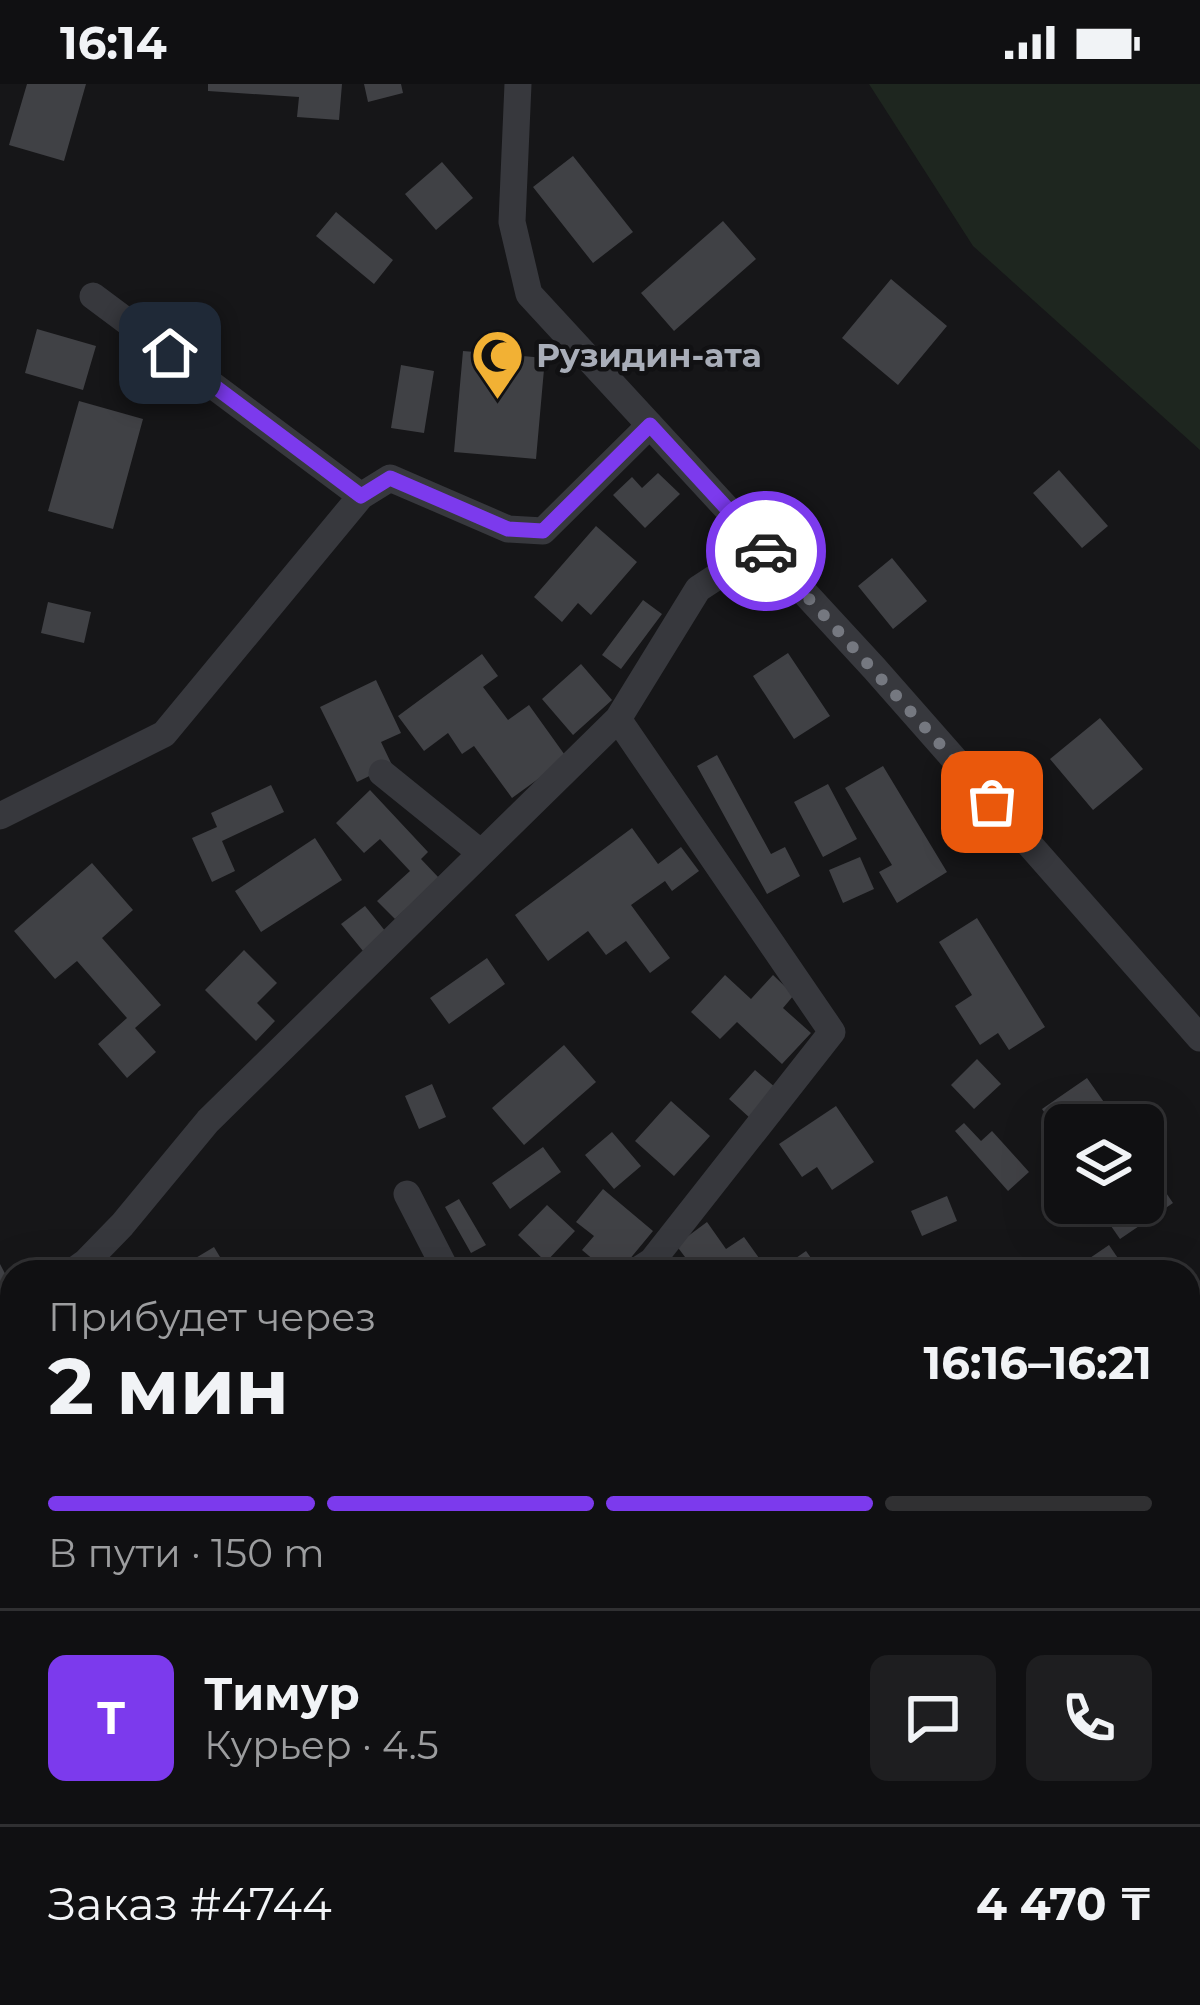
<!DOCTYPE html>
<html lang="ru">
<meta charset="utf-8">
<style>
body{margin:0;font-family:Montserrat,sans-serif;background:#1e1e20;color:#f1f3f6;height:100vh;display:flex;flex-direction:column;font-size:45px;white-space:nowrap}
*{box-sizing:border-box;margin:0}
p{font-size:39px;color:#9c9d9f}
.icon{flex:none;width:66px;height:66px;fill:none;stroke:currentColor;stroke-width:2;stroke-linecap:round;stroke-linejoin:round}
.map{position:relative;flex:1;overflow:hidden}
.panel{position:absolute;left:0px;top:1176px;width:1200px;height:747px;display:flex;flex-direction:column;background:#101012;border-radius:36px 36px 0 0;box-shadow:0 12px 48px #0002,0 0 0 3px #303032}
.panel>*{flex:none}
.tools{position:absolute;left:1044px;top:1020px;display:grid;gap:24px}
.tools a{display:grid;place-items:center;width:120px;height:120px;border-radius:18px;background:#101012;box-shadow:0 12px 48px #0002,0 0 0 3px #303032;font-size:60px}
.pin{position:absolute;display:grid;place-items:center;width:102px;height:102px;color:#fff;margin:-51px;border-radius:24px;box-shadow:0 6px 18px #0006}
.courier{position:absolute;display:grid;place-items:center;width:120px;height:120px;margin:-60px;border:9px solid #7c3aed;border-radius:50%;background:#fff;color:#222;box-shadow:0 3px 15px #0007}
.head em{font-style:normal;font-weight:700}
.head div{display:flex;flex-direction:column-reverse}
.head{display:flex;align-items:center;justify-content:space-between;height:204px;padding:0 48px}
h1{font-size:78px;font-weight:700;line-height:90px}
.bar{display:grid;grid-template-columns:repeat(4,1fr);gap:18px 12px;align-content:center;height:144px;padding:0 48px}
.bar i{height:15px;border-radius:9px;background:#303032}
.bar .active{background:#7c3aed}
.bar p{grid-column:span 4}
.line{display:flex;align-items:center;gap:30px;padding:0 48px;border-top:3px solid #303032}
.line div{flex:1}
.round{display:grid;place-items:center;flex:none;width:126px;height:126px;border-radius:18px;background:#1e1e20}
.status{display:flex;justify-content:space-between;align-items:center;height:84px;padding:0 60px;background:#101012;direction:ltr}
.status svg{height:33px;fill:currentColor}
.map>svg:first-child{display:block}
.green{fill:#1e261f}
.building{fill:#404145}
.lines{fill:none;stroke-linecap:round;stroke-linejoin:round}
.street{stroke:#37383d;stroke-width:27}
.done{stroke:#757880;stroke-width:12;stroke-dasharray:0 21.6}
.route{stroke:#7c3aed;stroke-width:15}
.labels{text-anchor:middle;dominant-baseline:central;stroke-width:9;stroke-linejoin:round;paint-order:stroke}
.poi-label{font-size:33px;font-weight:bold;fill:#a8adb8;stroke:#111113;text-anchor:start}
</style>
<div class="status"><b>16:14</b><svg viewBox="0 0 49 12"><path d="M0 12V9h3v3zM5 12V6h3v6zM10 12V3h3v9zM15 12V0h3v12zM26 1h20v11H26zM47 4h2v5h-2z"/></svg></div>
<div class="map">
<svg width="1200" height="1921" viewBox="0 0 1200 1921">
<rect width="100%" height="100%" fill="#161618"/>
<path class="green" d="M869,0H1200V366L973,162Z
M0,1888L12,1891V1911H572L579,1921H0Z"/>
<path class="building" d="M27,0H86L64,77L9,61Z
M208,0H342L339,36L297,33L299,13L208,7Z
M364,0H401L403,9L368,18Z
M573,72L633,148L593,179L533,103Z
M442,78L473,114L436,146L405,110Z
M336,128L393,176L374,200L316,152Z
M723,137L756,175L674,247L641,209Z
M891,195L947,242L898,301L842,254Z
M37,245L96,262L83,306L25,289Z
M463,267L545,274L536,375L454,368Z
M401,281L434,287L424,349L391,344Z
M79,317L143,335L113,445L48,427Z
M1059,386L1108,442L1082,464L1033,409Z
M658,389L680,410L645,444L613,411L632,393L642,404Z
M596,442L637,478L591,531L578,519L562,538L534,513Z
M892,474L927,517L893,545L858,502Z
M643,516L662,530L621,585L602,571Z
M48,518L91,528L84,559L41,549Z
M788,569L830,632L794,655L753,592Z
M482,570L498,592L483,603L508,636L529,621L567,674L512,714L474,662L462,670L448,649L424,667L398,632Z
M581,580L612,616L573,651L542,615Z
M376,596L401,649L381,658L392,681L357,698L320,623Z
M1100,634L1143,685L1093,726L1050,675Z
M717,671L771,770L785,763L800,792L767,810L697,682Z
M883,682L947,788L897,819L879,788L892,781L845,704Z
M828,700L857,755L823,773L794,718Z
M271,701L284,728L222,757L235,787L212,798L192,754L217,743L211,729Z
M370,706L428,768L421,775L439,794L395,835L377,817L410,787L380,755L364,769L336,739Z
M632,744L658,780L681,763L699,787L672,807L665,797L631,821L670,874L650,889L626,857L606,871L588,847L548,877L515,831Z
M315,754L342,796L261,848L235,807Z
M860,773L874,805L843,819L829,786Z
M92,779L133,826L102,854L161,921L135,944L156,968L127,994L98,960L127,934L77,877L55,895L14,847Z
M365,822L386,848L363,867L341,840Z
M977,834L1045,943L1009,966L998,949L980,961L955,922L972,911L939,858Z
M244,866L277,899L257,919L275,937L256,957L205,906Z
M487,874L505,900L449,940L430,914Z
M725,891L751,915L773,891L794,911L783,924L811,949L782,980L737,938L720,955L691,928Z
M564,961L596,998L524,1061L492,1024Z
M977,975L1001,1000L974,1025L951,1001Z
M755,986L776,1004L750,1034L729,1015Z
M1087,994L1120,1041H1065V1059L1042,1025Z
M432,1000L446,1033L419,1045L405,1012Z
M671,1017L710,1052L674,1092L635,1057Z
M836,1022L874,1078L832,1106L817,1083L802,1093L779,1060Z
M964,1039L981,1057L992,1047L1029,1088L1008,1107L955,1047Z
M612,1048L641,1082L614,1105L585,1071Z
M543,1063L561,1088L510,1125L492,1099Z
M1143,1075L1173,1119L1120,1155L1095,1119H1143Z
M603,1105L653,1147L619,1188H608L582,1166L594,1152L576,1138Z
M947,1112L957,1137L922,1152L911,1127Z
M459,1115L486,1161L471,1169L445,1123Z
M547,1121L575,1147L546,1178L518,1151Z
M707,1138L726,1165L744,1153L769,1188H712L705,1177L694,1185L676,1161Z
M1109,1161L1126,1186L1095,1188L1087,1176Z
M214,1163L229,1188H196L189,1178Z
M806,1167L821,1188H776Z
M0,1180L12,1203V1215L0,1222Z
M1188,1426L1200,1443V1480L1188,1489Z
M12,1620V1665L0,1647V1628Z
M1188,1620L1200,1632V1718L1188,1730Z
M12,1796V1822L0,1810Z
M816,1911H857L866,1921H805Z
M984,1911H1021L1032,1921H994Z"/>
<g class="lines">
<path class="street" d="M518,0L512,138L529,210L874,584L1200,954
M93,212L361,412
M618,635L832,948L652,1177L635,1188
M382,689L481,769
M0,732L164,650L361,412L390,394L508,445L543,447L650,341
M407,1110L447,1188
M72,1188L86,1178L122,1141L208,1037L618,635L698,505L762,463
M0,1240L12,1232
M1188,1312L1200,1303
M1188,1761L1200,1747
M952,1911L960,1921
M1044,1921L1053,1911"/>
</g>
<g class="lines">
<path class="done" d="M766,467L992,718"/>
<path class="route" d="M170,269L361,412L390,394L508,445L543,447L650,341L766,467"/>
</g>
<defs>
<symbol id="mosque-pin" viewBox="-11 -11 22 30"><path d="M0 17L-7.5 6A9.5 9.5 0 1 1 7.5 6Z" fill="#f2b134" stroke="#111113"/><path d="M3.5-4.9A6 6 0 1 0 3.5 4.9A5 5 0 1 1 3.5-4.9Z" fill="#111"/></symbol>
</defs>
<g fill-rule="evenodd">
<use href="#mosque-pin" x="468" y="242" width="59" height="81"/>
</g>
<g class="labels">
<g class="poi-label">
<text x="536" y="271">Рузидин-ата</text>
</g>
</g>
</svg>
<div class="tools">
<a><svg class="icon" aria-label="layers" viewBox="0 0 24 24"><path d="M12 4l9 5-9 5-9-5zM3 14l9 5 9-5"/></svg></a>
</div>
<div class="pin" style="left:992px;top:718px;background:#ea580c"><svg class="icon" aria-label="bag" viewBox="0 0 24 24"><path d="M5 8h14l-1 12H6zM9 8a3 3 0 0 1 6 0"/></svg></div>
<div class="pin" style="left:170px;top:269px;background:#1f2937"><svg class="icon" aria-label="home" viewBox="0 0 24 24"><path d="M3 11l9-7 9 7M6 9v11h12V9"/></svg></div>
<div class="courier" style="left:766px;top:467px"><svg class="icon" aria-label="car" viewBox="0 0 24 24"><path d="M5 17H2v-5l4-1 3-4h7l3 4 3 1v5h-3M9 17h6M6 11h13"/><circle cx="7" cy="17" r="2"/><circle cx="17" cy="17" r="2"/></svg></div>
<section class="panel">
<div class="head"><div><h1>2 мин</h1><p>Прибудет через</p></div><em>16:16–16:21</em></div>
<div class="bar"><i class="active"></i><i class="active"></i><i class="active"></i><i></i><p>В пути · 150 m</p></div>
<div class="line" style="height:216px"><b class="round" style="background:#7c3aed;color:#fff">Т</b><div><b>Тимур</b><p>Курьер · 4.5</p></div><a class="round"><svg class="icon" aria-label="chat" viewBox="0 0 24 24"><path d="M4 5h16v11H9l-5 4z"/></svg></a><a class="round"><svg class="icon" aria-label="phone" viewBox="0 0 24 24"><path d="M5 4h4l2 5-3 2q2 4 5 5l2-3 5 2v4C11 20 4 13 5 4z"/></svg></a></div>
<div class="line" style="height:156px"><div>Заказ #4744</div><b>4 470 ₸</b></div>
</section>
</div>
